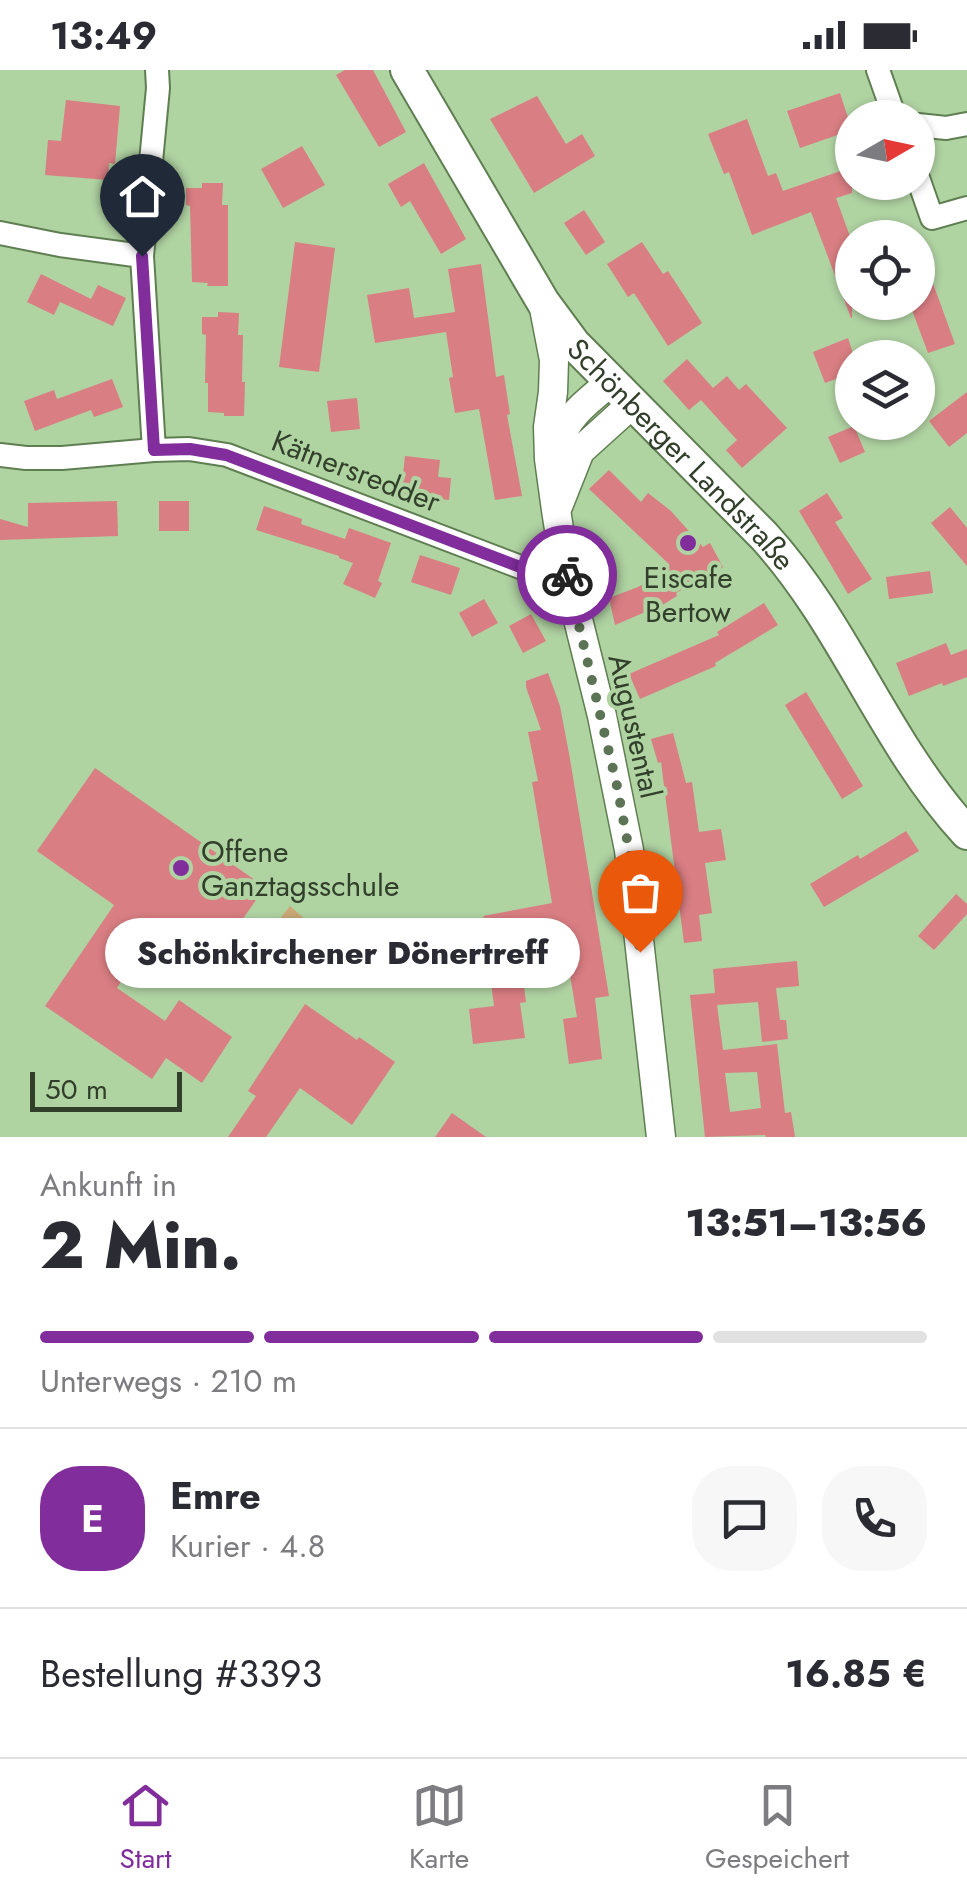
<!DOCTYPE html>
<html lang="de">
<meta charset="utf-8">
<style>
body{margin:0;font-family:Jost,sans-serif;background:#f7f7f7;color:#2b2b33;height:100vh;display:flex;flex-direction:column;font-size:38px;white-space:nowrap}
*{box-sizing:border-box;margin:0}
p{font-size:32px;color:#7c7c81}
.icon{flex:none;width:55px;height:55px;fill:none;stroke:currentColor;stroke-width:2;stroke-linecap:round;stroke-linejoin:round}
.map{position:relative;height:1067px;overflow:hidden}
.panel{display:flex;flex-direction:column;background:#fff;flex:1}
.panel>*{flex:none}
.needle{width:65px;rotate:81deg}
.buttons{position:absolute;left:835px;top:30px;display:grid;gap:20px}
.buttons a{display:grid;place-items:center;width:100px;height:100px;border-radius:50%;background:#fff;box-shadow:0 2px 8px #0004;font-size:50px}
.scale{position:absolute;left:30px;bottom:25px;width:152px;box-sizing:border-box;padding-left:10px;border:5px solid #313f2b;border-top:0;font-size:28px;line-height:35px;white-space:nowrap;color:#313f2b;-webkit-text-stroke:8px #b0d3a2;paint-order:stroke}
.pin{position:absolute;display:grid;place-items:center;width:85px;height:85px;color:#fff;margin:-102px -42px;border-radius:50% 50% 50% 0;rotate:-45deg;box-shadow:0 0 10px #0007}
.pin .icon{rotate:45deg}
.courier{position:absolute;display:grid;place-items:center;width:100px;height:100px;margin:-50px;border:8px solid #812d9c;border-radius:50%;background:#fff;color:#222;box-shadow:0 2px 12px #0007}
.bubble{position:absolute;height:70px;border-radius:35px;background:#fff;box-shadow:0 2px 8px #0004;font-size:32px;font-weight:800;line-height:70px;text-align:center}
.headline em{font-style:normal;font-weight:800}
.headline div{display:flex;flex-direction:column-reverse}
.headline{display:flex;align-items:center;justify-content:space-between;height:170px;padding:0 40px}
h1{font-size:65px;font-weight:800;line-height:75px}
.bar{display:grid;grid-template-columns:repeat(4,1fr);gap:15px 10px;align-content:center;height:120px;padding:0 40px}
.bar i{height:12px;border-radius:8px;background:#e1e1e2}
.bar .selected{background:#812d9c}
.bar p{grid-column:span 4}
.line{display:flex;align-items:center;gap:25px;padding:0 40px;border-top:2px solid #e1e1e2}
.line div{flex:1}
.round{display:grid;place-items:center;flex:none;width:105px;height:105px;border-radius:40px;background:#f7f7f7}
.status{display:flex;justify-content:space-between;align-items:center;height:70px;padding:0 50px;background:#fff;direction:ltr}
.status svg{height:28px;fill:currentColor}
.tabs{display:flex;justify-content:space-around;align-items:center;height:140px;border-top:2px solid #e1e1e2;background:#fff;font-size:28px;color:#7c7c81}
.tabs a{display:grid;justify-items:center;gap:5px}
.tabs .selected{color:#812d9c}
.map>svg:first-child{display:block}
.green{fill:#caa877}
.building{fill:#d97e83;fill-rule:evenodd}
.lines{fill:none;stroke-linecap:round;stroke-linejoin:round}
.minor-casing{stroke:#5f7e51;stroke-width:26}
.tertiary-casing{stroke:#5f7e51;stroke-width:31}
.secondary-casing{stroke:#5f7e51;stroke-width:36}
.minor{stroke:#fff;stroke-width:22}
.tertiary{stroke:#fff;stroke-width:28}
.secondary{stroke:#fff;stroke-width:32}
.done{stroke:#5d7355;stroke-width:10;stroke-dasharray:0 18}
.route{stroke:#812d9c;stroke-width:12}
.poi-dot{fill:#812d9c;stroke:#b0d3a2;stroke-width:4}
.labels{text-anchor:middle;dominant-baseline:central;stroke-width:8;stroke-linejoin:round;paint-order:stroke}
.street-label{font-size:30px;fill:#313f2b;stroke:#b0d3a2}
.poi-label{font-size:30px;fill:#313f2b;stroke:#b0d3a2}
</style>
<div class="status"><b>13:49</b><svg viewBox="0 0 49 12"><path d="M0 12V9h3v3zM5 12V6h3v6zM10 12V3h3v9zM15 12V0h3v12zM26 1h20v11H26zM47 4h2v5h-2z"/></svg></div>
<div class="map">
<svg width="967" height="1067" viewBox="0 0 967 1067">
<rect width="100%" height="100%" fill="#b0d3a2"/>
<path class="green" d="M290,836L316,859L284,902L237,903Z"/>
<path class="building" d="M345,0H373L406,62L379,77L336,5Z
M840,23L852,60L800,78L787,41Z
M537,26L566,74L582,64L595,86L534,123L490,49Z
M66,30L120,36L115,94L109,93L108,110L45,105L48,70L61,71Z
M747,49L768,106L776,103L783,121L852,97V123L836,128L852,172V248H851L811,142L752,165L729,102L724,104L708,64Z
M302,76L325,115L283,138L261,99Z
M424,93L466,169L441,184L410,131L401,137L388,114Z
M202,113H223L222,135H228V216H207L208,213L192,212L190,136L186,135V118H202Z
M584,140L605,172L586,185L564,153Z
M295,172L335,178L319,302L279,297Z
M642,172L663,204L668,201L702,253L668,276L634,223L628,227L607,194Z
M481,194L496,307L504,305L510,344L507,345L522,426L495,430L479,339L455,343L449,308L453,307L446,262L375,273L367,225L409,218L414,248L455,242L448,199Z
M41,204L91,229L98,215L126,228L113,256L60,232L54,245L27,232Z
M930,205L955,274L928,283L909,232H918V209Z
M218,242L239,243L238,265H243L242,312H245L244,346H224V343L208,342V313H205L206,265L202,264V247H218Z
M848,268L852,280V303L825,313L813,282Z
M687,289L713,318L727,306L739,320L746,314L787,358L742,398L726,380L737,370L701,330L689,340L663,311Z
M112,309L123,337L94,347L91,340L35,361L24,331L54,320L57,329Z
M967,322V363L949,377L929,351Z
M357,328L360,359L331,362L327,331Z
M854,356L865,382L840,393L828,367Z
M405,386L440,390L438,407L451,408L449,430L401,424Z
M609,400L641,432L648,423L671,441L703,477L710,473L723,497L676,523L677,526L664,534L615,555L609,528L638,517L663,504L661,500L670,495L589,419Z
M827,423L843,448L835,452L872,509L848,524L799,441Z
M117,431L118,466L0,470V449L28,457V433Z
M159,431H189V461H159Z
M264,436L302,449L301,454L345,469L349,458L391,473L378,511L382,513L375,528L343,514L353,493L339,488V486L256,460Z
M950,437L967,458V496L931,453Z
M420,485L460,498L451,525L411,512Z
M930,501L933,523L889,529L886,507Z
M484,529L498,553L472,567L459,543Z
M764,533L778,555L715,593L716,596L640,629L629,604L719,565L717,562Z
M531,544L546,571L523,583L509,556Z
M946,573L951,585L967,579V607L943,616L942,613L909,626L896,593Z
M548,603L560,636L570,689L609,926L595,928L602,989L569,994L563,949L577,947L567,887L570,886L565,854L513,865L518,910L523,909L526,932L520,933L525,968L473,974L469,939L494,936L487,881L506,879L483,846L552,833L532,712L538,711L528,662L541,660L526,617V611Z
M806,622L863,716L842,729L785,635Z
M673,663L686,713L692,712L699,762L721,759L726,790L705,793L712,843L699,845L702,871L684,873L661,692L658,693L651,669Z
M95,698L265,817L215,889L160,851L117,918L165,951L179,930L232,967L202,1013L166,988L152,1009L45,936L114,835L37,781Z
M906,761L919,781L824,837L810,814L858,785L860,789Z
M956,824L967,834V844L934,880L918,866Z
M797,891L799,916L776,918L780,950H786L788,969L762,972L758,932L717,935L723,980L777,974L785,1043L791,1042L795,1067H766L765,1065L705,1067L690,925L715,923L713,899ZM757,1002L761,1038L730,1042L725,1003Z
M305,934L357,970L359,967L395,992L352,1055L300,1018L266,1067H228L256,1026L248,1021Z
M452,1043L486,1067H435Z"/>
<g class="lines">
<defs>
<path id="minor" d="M878,0L895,48
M918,55L946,58L967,54
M918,108L932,148L967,138
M0,163L60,175L142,186
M154,380L142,186L158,18L157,0
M0,385L26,388H62L154,380L189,379L227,385L528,500L541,501L565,497"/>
<path id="tertiary" d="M543,233L554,290L553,322L548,357L549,389L556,440L565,497L602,646L629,780L661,1067
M552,383C568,346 581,336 611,312
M557,439L580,381L632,334"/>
<g id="secondary">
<path id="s1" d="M407,0L543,232L574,274L764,466C846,556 884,673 967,763"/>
</g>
</defs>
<use href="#minor" class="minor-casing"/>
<use href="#tertiary" class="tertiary-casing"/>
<use href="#secondary" class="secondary-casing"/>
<use href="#minor" class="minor"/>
<use href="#tertiary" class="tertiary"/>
<use href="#secondary" class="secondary"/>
</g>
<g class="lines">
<path class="done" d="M567,505L617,716L629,780L640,882"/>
<path class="route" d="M142,186L154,380L190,379L226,385L528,500L541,501L565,497L567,505"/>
</g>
<g class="poi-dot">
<circle cx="688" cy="473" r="10"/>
<circle cx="181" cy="798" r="10"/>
</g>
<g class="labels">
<g class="street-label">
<text stroke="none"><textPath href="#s1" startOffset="475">Schönberger Landstraße</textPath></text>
<text transform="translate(356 401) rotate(21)">Kätnersredder</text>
<text transform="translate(635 656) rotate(77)">Augustental</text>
</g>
<g class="poi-label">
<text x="688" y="507">Eiscafe<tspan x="688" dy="34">Bertow</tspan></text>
<text x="201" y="781" text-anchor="start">Offene<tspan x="201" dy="34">Ganztagsschule</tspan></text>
</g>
</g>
</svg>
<div class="buttons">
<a><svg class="needle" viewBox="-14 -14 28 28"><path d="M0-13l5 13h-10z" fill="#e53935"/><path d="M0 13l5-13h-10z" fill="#7c7c81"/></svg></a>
<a><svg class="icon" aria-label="locate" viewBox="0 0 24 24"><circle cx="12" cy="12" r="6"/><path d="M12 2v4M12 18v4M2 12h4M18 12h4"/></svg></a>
<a><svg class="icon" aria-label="layers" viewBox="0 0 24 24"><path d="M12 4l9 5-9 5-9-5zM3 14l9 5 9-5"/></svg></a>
</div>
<div class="scale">50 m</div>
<div class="pin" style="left:640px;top:882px;background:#ea580c"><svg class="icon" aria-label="bag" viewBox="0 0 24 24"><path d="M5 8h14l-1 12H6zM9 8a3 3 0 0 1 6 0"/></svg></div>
<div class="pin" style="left:142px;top:186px;background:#1f2937"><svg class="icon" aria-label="home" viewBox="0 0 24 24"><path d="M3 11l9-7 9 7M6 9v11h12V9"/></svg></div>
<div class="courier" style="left:567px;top:505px"><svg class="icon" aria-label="bike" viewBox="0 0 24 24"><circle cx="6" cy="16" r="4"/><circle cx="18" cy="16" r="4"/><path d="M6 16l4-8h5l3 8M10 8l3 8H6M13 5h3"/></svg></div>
<div class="bubble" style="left:105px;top:848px;width:475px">Schönkirchener Dönertreff</div>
</div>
<section class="panel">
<div class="headline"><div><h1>2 Min.</h1><p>Ankunft in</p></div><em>13:51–13:56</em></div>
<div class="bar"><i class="selected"></i><i class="selected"></i><i class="selected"></i><i></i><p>Unterwegs · 210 m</p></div>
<div class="line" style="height:180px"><b class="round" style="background:#812d9c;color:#fff">E</b><div><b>Emre</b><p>Kurier · 4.8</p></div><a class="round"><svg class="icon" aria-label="chat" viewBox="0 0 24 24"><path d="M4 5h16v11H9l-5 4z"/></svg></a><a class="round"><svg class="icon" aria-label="phone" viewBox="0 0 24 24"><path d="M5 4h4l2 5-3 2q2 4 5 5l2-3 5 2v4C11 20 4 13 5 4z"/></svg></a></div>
<div class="line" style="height:130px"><div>Bestellung #3393</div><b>16.85 €</b></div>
</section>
<nav class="tabs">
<a class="selected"><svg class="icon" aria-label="home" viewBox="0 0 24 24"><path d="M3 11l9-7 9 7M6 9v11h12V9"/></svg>Start</a>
<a><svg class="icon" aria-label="map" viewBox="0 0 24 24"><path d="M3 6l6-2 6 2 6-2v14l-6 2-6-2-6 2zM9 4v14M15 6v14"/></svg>Karte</a>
<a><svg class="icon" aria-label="saved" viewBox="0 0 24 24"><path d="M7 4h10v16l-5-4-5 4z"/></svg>Gespeichert</a>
</nav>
